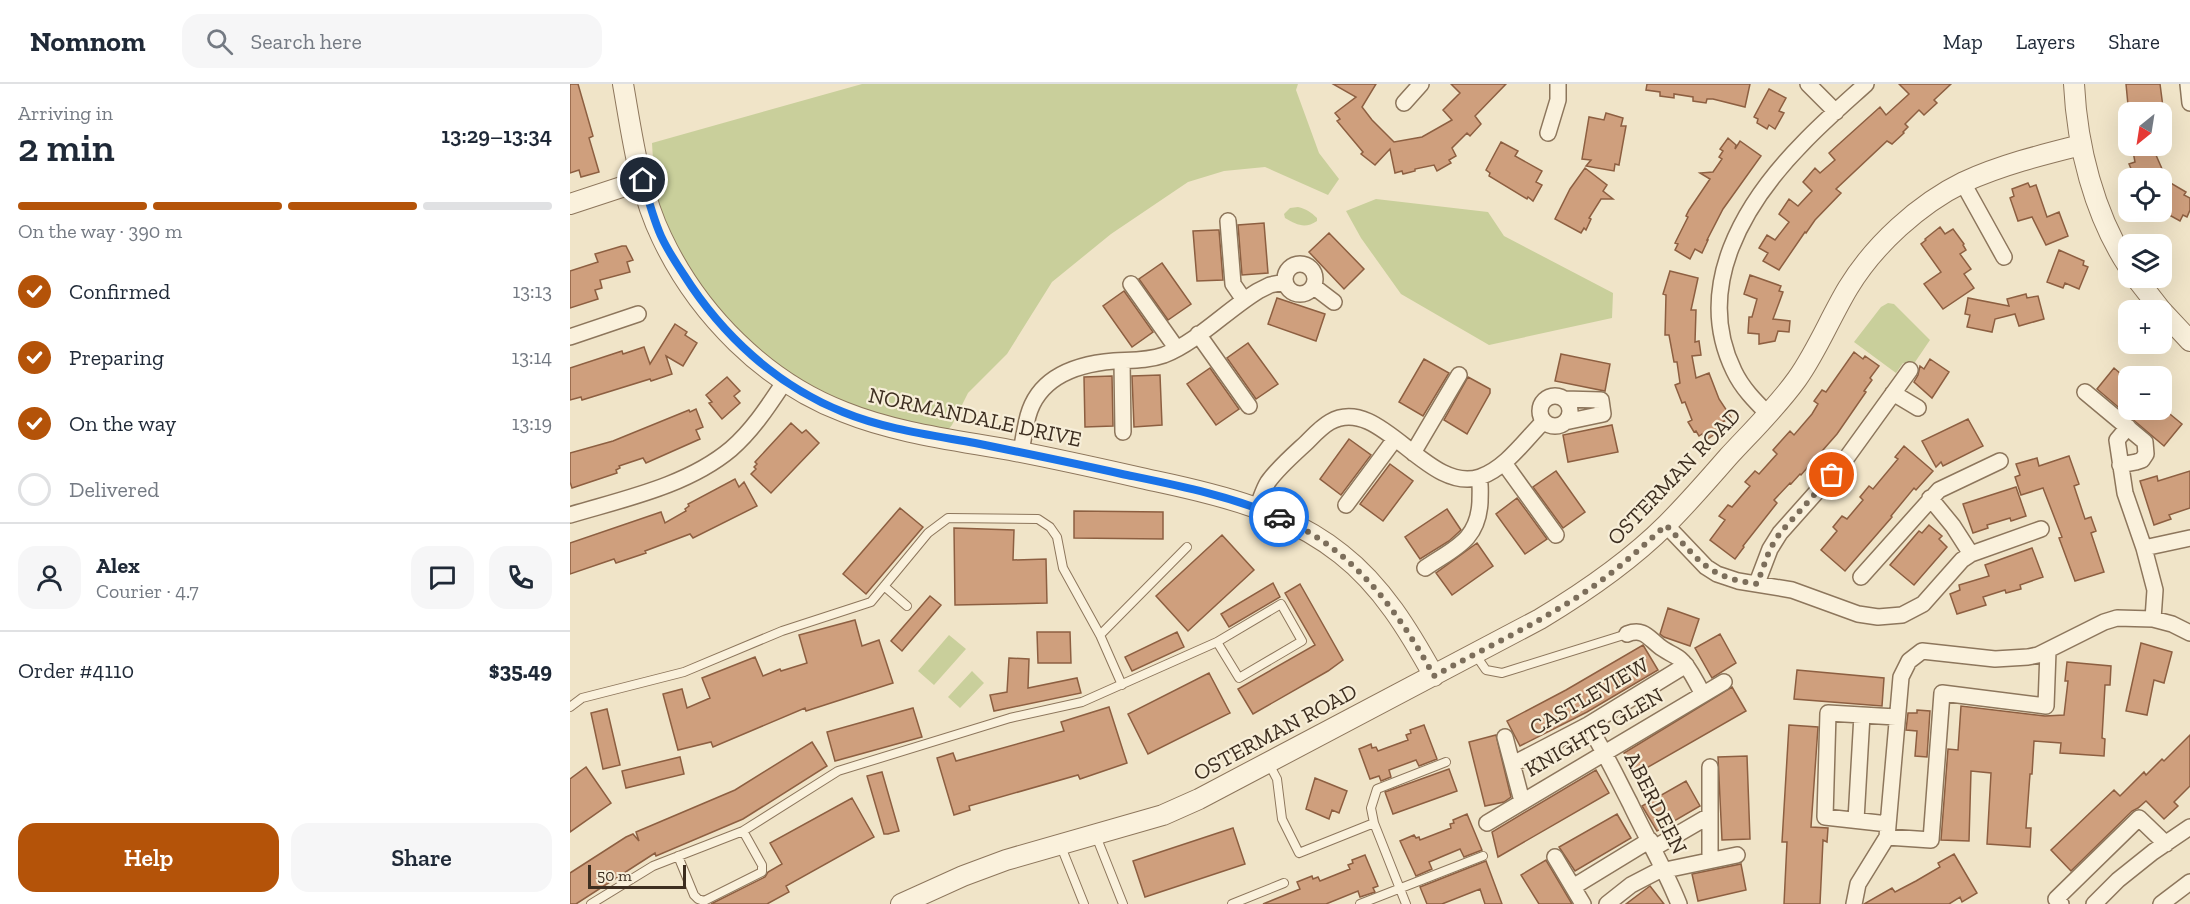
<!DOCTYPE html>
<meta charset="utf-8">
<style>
body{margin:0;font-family:"Zilla Slab",serif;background:#f6f6f7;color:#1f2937;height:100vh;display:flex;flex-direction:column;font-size:22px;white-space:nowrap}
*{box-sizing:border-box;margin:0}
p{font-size:20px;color:#747a83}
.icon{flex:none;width:33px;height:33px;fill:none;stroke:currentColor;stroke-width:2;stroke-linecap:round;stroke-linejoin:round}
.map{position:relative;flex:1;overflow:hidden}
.side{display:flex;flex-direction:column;background:#fff;width:570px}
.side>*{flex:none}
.needle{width:39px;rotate:210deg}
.buttons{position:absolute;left:1548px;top:18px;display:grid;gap:12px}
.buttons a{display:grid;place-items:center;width:54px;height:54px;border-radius:12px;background:#fff;box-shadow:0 6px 24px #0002;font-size:30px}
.scale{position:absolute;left:18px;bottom:15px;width:98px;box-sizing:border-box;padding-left:6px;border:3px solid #3d2e20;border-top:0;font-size:16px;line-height:21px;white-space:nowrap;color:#3d2e20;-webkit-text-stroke:4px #f7eed8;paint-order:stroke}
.pin{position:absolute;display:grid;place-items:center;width:51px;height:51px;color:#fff;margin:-26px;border:3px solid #fff;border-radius:50%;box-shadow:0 2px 6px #0007}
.courier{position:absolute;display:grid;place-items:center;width:60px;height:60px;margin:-30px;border:4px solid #1a73e8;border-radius:50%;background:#fff;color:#222;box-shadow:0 2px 8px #0007}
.summary em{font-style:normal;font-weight:600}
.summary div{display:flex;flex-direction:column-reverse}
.summary{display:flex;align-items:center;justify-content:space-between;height:102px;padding:0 18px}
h1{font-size:39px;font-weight:600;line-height:45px}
.bar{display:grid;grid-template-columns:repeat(4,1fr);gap:9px 6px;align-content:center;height:72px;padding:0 18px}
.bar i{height:8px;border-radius:4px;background:#e0e1e3}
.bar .on{background:#b45309}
.bar p{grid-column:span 4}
.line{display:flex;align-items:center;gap:15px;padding:0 18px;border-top:2px solid #e0e1e3}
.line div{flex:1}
.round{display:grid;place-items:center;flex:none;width:63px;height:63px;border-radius:18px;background:#f6f6f7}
ol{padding:0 18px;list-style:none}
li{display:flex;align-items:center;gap:18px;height:66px}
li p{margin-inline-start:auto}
li .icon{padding:6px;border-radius:50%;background:#b45309;color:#fff;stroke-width:4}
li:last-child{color:#747a83}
li i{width:33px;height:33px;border:3px solid #e0e1e3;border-radius:50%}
.primary-button{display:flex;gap:12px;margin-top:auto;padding:12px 18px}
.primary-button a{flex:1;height:69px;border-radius:18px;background:#b45309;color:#fff;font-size:24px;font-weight:600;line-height:69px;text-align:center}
.primary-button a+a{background:#f6f6f7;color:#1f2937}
header{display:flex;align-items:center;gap:36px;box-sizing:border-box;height:84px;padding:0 30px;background:#fff;border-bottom:2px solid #e0e1e3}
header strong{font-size:28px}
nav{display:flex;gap:33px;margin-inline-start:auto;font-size:21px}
.search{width:420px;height:54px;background:#f6f6f7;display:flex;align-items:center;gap:15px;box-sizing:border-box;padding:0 21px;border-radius:18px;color:#747a83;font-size:22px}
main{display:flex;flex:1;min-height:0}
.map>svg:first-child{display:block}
.green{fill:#c9cf9b}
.building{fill:#cf9f7d;stroke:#8d5f41;stroke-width:1.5}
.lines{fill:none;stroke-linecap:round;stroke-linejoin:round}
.service-casing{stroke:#8d765c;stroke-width:10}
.minor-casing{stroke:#8d765c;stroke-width:18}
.tertiary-casing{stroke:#8d765c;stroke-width:22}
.service{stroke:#faf1dc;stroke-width:8}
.minor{stroke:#faf1dc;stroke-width:15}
.tertiary{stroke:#faf1dc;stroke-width:20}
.done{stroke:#7c6e5b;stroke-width:6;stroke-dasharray:0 10.8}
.route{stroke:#1a73e8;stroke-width:8}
.labels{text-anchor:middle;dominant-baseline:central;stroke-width:4.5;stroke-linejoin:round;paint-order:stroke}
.street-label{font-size:22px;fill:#3d2e20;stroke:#f7eed8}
</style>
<header>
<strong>Nomnom</strong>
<div class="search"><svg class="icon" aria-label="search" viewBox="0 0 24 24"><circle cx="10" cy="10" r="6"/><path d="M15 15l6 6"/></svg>Search here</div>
<nav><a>Map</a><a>Layers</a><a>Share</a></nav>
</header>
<main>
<section class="side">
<div class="summary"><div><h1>2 min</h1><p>Arriving in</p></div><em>13:29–13:34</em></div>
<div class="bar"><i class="on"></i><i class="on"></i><i class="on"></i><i></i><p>On the way · 390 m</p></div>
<ol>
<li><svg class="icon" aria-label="check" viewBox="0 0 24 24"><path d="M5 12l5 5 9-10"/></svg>Confirmed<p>13:13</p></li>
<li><svg class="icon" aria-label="check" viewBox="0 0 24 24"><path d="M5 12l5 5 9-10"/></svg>Preparing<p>13:14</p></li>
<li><svg class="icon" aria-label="check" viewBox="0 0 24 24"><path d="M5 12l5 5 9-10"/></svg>On the way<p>13:19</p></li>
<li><i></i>Delivered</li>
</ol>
<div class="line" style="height:108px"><a class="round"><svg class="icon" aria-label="person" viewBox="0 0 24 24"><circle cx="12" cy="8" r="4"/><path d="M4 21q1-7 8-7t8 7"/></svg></a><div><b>Alex</b><p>Courier · 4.7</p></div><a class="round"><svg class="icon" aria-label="chat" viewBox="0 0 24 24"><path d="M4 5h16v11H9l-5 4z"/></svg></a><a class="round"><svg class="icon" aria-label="phone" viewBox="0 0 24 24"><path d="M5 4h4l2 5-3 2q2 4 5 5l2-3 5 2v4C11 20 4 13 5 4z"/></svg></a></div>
<div class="line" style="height:78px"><div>Order #4110</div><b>$35.49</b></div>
<div class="primary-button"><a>Help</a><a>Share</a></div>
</section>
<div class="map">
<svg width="1620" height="820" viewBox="0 0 1620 820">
<rect width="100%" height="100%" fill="#f0e4c8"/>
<path class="green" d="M292,0H728L726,6L749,69L769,95L758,111L695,83L654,87L618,98L541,150L482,198L437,270L398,309L382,341L372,353L235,310L145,235L87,143L82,59Z
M806,115L918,128L934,152L1043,209L1042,234L919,261L831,210L791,154L776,127Z
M728,123C736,125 741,128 747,134V137C735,145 727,141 715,134L714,130L720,124Z
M1318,219L1324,220L1360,256L1341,284L1333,279L1326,289L1284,258L1311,223Z
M379,551L396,565L364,601L348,587Z
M402,587L414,599L390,624L378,613Z"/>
<path class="building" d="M0,0H8L23,52L19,54L29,88L11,93L9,86L0,89Z
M763,0H806L792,23L802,36L824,58L852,53L882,36L873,26L890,9L881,0H936L905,32L911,40L900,52L897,49L882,64L886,72L879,76L881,79L867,87L864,81L845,85V87L833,90L832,87L825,89L820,65L805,81L791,70L793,68L767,37L770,35L765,29L786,13Z
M1077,0H1180L1175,23L1143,15H1137L1136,19L1123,17V13L1104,10V14L1090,12V8L1076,6Z
M1329,0H1381L1364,16L1367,19L1354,31L1349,26L1335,40L1338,43L1333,48L1334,49L1322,60L1317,57L1266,105L1271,109L1245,136L1236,149L1235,148L1209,186L1193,177L1198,169L1189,164L1197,151L1205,156L1219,138L1209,130L1219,115L1228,122L1242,107L1233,98L1245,84L1250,89L1265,76L1259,69L1310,23L1316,31L1339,10Z
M1556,0H1590L1593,23L1575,25L1574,19L1558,21Z
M1199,5L1216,14L1209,27L1214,29L1205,45L1199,41L1197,45L1187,39L1188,35L1184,33Z
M1036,29L1053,34L1051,42H1056L1049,81L1045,80L1044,87L1016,82L1021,76L1012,75L1019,33L1034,36Z
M1158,54L1166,61L1165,65L1170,57L1191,72L1153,125L1137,156H1138L1132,169L1125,165L1120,175L1105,166L1108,160L1105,159L1118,133L1116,132L1119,126L1140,95L1130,89L1143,88L1152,75L1149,73L1153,67L1150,65Z
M931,58L948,67L945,72L972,87L966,98L972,101L963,117L958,113L957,115L919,92L920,89L916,86Z
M1562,62H1582L1596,94H1592L1616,108L1614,111L1620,114V126L1617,133L1613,131L1610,137L1592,127V94H1565L1559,80L1565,78Z
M1015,84L1037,101L1033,107L1043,115H1031L1019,134L1021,135L1016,146L1014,144L1011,149L985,135L1000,105Z
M1458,99L1460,103L1466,101L1477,133L1489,128L1498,152L1476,161L1462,133L1448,137L1440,114L1444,112L1442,105Z
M694,139L698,189L672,191L668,141Z
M1370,143L1375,150L1383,145L1394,160L1393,161L1396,166L1390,170L1401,185L1394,190L1404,204L1373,225L1354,200L1371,188L1351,160L1356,156L1355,155Z
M647,146H649L653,196L627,197L623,147Z
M759,149L794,185L774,205L739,168Z
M52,162H56L63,176L57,178L60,188L30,196L32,204L25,206L28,215L0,224V187L28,178L25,170Z
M1489,166L1514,177L1513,181L1518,183L1509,205L1495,199L1493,204L1477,198Z
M592,179L621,220L598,236L569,195Z
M1100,187L1128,194L1121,226H1126L1125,258L1129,257L1131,271L1122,272L1126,294L1139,289L1149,315L1161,333L1148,341L1151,346L1136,356L1132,350L1129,352L1126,347L1124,348L1118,338L1122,336L1115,318L1112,319L1105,301L1110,299L1107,278H1104L1099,251H1095L1096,211L1093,210Z
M1180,191L1211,202L1209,207L1213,208L1203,235L1220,237L1219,248L1208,247L1205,257L1189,260V250L1178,249L1179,233H1182L1187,215L1174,210Z
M554,207L583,248L562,263L533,222Z
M1456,210L1457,214L1468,212L1474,235L1449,242L1445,230L1425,235L1422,248L1397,243L1400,231L1395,230L1398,214L1439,222L1437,215Z
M707,214L755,230L746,257L698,240Z
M105,240L117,248L115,251L127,259L113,282L96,272L102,290L81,297L80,295L12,316L11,313L0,316V284L52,267L53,270L74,263L80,280Z
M678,259L708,300L686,315L657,274Z
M1284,268L1293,275L1295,272L1309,282L1300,294L1302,296L1294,307L1296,308L1267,350L1231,391L1230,390L1221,400L1220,399L1204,416L1207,419L1173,462L1174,463L1165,475L1140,456L1155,436L1149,432L1158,421L1162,423L1180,402L1175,398L1185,387L1189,390L1207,370L1203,366L1220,347L1224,351L1242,330L1248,320L1244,317L1252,306L1256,308Z
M991,270L1040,280L1035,307L985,297Z
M854,275L879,289L853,332L829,318Z
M1360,275L1379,288L1362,314L1344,298L1348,291L1350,282L1354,285Z
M640,284L669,325L646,341L617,300Z
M1544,284L1558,296V326H1595L1612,340L1594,362L1527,305Z
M590,291L592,341L564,343L562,292Z
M542,292L543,342L515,343L514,293Z
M157,293L170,307L164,312L170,319L152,335L139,319L142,318L136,311Z
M898,293L920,305V309L897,350L874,336Z
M126,325L133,343L126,346L130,355L76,379L73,374L49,382L50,384L46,386L47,389L2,404L0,398V369L43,357L119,326L120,328Z
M1398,335L1413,362L1373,382L1371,378L1366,383L1352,357Z
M221,339L232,349L236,346L249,359L201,409L181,390L186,385L184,383L187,380L185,378Z
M1042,341L1048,368L998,378L993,351Z
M779,355L801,371L771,411L750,395Z
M1334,362L1363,387L1346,406L1344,404L1321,432L1322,433L1275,487L1251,466L1267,447L1263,443L1272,432L1277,435L1293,416L1290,413L1299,402L1303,405L1328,375L1325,373Z
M1499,372L1509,400L1504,402L1515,435L1521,433L1526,447L1521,449L1534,488L1505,497L1489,454L1492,453L1473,404L1451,411L1445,393L1450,391L1446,380L1467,374L1469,382Z
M820,380L843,397L813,437L790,420Z
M986,387L1015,428L993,444L963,403Z
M1620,387V424L1599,431L1601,435L1584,441L1570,397L1587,392L1588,397Z
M165,395L169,403L174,398L187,422L123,454L120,450L75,467L76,469L46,479L44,475L0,490V459L91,428L95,439L116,427L115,425L119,422L118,420Z
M1446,403L1456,432L1441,437L1440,434L1417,441L1418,444L1403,449L1393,420Z
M947,414L977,455L955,470L926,430Z
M330,424L353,443L296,510L273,490Z
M877,425L891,446L879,457L850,475L835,453Z
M504,427L593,428V455L504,454Z
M1359,441L1372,452L1369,455L1377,463L1344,501L1320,481L1349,447L1352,449Z
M384,444L444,446L443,476L476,475L477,519L385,521Z
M652,451L684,486L618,547L586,512Z
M907,459L923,482L882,511L866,489Z
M1462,464L1473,493L1450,501L1451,505L1436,509L1435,506L1413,513L1416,521L1387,530L1380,510L1390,506L1389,501L1419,492L1415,481Z
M703,499L710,513L659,543L651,530Z
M730,500L773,576L758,587L683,630L668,605L745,561L715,509Z
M360,512L371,521L332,567L321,557Z
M1098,524L1129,535L1120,562L1094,553L1090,550Z
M285,536L292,562L309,556L323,599L236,627L235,624L143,663L141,658L108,666L93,610L112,605L117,624L140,614L132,594L185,573L193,592L210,585L211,587L237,579L229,551Z
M467,548H500L501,579H468Z
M607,548L614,563L562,587L555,573Z
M1150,550L1166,579L1142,594L1125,564Z
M1571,559L1602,568L1594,599L1584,596L1577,631L1556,627Z
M1073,561L1088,586L1017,628L950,662L937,637L996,606Z
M439,574L459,575L458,604L507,594L511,609L424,627L420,611L437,608Z
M1497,578L1541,582L1540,601H1535L1532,654L1535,655L1534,672L1490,669L1491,659L1464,657L1462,690H1460L1456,744H1461L1460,763L1417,760L1421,689L1401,687L1399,757L1371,756L1378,665L1388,666L1391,622L1475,632L1494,631L1498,597H1495Z
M1227,586L1314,594L1312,622L1224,615Z
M639,589L660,629L578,670L558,630Z
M1162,603L1176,627L1066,690L1054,669Z
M539,623L557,679L510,695L508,691L399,722L400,726L384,731L367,674L383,669L386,677L494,647L491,638Z
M343,624L352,653L265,677L257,648Z
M37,625L50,681L33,685L21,629Z
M1347,626L1360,627L1357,673L1345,672L1347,647L1336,646L1338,629H1347Z
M854,641L867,675L849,682L846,676L819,686L821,693L811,697L809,692L800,695L789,665L801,660L802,664L806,663L808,667L838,656L836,651L841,649L840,646Z
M1219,641L1248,643L1241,743L1258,744L1257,758L1253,756L1250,820H1214L1217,758H1212Z
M926,651L941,713L934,718L915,722L899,658Z
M1620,651V702L1604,718L1608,722L1594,735L1576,717L1568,724L1562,727L1501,787L1481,766L1544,706L1550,712L1574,688L1576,691L1592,675L1594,677Z
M242,658L257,682L173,735L86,772L85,769L6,820H0V789L56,753L63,750L69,757L66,748L165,706Z
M1177,672L1180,755L1152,756L1148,673Z
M110,673L114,690L56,704L52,687Z
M16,683L41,719L0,748V695Z
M879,685L887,707L823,730L815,708Z
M1026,686L1039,709L928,773L922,748Z
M312,688L329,747L318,750H314L297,692Z
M745,694L777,707L769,729L762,726L759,735L736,725Z
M1116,697L1130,722L1087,747L1072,722Z
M282,714L304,753L216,802L219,808L197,820H141L195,793L198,788L212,780L200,759Z
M897,730L912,766L894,773L890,765L859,778L862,785L846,792L830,757L844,751L846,754L849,753L850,756L881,744L880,740L884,739L883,736Z
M1047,730L1061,754L1005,787L989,763Z
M663,744L675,780L575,813L563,777Z
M1384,770L1407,809L1392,818L1390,813L1379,820H1294L1322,804L1325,808L1346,797L1370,783L1368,779Z
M795,771L808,802L803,804L805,808L790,813L788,807L756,820H693L730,805L727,798L742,792L743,795L748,793L750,797L780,785L778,781L783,779L782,776Z
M976,776L977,778L1002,820H969L951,791Z
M916,777L932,820H915L910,805L872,820H857L850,803Z
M1171,780L1176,806L1128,817L1122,790Z
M1080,802L1094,820H1056Z"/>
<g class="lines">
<defs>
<path id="service" d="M314,502L337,522
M530,551L617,463
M905,570L916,586L932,589L1057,550
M0,623L12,614L114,588L212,547L301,518L358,449L378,434L468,435L480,443L487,453L493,484L530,551L552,601
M699,680L707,695L712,735L729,769L804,739
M526,752L553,820
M490,760L514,820
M108,772L124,811L128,815L134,817L192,788V781L173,747
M21,820L83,782L173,747L268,687L440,634L512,618L647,558L711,520L732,557L669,594L647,558
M662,820L714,799
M790,820L913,772
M836,820L804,739L801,724L807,705L876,678"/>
<path id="minor" d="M1238,0L1266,28
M1618,0L1620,19
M834,19L851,0
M978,49L988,16V0
M1393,99L1434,173
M658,137L663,200L674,216
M715 195a15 15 0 1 1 30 0a15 15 0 1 1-30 0Z
M561,200L607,265
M743,202L764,218
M628,250L679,322
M0,253L68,230
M552,277L553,348
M1515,308L1575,358L1576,370L1572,376L1566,378L1550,381
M1323,309L1348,324
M970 327a15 15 0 1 1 30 0a15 15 0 1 1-30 0Z
M994,315L1031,316L1033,330L995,338
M1198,330C1185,317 1172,304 1164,287C1123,203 1174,119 1233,59C1253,38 1275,19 1296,0
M1558,343L1547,356L1555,409L1574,464L1585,506L1583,535
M451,368C453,356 455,344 458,332C469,292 507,280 544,277C561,276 577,277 594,271C627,258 657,226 688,207L700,201L715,198
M843,369L889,291
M934,379L986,451
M1360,414L1383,442L1401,470
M776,421L825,355
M687,423C691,415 693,406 698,398C708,384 723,371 736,359C743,352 751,343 760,338C810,309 857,411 910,393C936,384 955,356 974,337
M0,431C53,415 117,402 161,365C183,346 199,321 215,297
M1096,441L1136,483L1147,490L1168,497L1222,506L1288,530L1308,533L1332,531L1353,520L1392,476L1401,470L1471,445
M1574,464L1620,454
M855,484C884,464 908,457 910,418C910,409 911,402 909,394
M1291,493L1369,406L1430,377
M1187,499L1200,465L1210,449L1275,376L1340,286
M1057,550C1073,544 1078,553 1089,562C1095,567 1103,570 1110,575C1120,583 1126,599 1133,610
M1018,641C1035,668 1046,692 1060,719C1076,753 1095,785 1109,820
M935,653L952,717
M943,680L1018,641L1116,581
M1140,683V776
M1286,736L1292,631
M917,739L1154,598
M1318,740L1255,733L1258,629L1326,633
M1317,753L1361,756L1372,609L1476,622L1478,567
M1084,764L1139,732
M985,773L1013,820
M1003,803L1080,756
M1037,820L1061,801L1086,788L1167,771
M1284,820L1288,800L1317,753L1331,593L1339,577L1352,567L1425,575L1458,573L1468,571L1534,538L1547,534L1583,535L1602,540L1620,549
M1491,820L1486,815L1569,734L1596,760
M1524,820L1548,796L1583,768L1620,743
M1591,820L1620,798"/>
<path id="tertiary" d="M53,0C62,51 69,107 92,154C128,230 195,298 274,328C326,349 385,356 440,366C488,375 536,386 585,397C651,411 717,427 771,470C812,502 839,547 864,592
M1504,0C1507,62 1524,130 1558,182
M0,120L73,96
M1566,194L1591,226
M1592,227L1620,257
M331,820L393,792L436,776L593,731L629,715L970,535C1015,508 1059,478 1097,440C1118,419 1138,396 1158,373C1181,348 1207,323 1227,295C1247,267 1260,234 1278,204C1304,161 1349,120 1394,98C1431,81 1471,71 1511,61"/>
</defs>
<use href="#service" class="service-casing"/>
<use href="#minor" class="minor-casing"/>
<use href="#tertiary" class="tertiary-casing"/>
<use href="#service" class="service"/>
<use href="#minor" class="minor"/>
<use href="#tertiary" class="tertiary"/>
</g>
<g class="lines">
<path class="done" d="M709,433C782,464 827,525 864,592C915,564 969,539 1018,506C1046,487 1071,464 1096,441C1129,476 1136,493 1187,500L1200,465L1210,449L1262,391"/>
<path class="route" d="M73,96C78,115 83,134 91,152C97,165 106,179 114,191C152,251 206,301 273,328C314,345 361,351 405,359C454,369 503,379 552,390C605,401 658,411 709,433"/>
</g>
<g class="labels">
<g class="street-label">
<text transform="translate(405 333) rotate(12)">NORMANDALE DRIVE</text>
<text transform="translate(1104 392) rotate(-46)">OSTERMAN ROAD</text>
<text transform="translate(1019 612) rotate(-30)">CASTLEVIEW</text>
<text transform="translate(705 648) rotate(-28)">OSTERMAN ROAD</text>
<text transform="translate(1024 648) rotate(-30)">KNIGHTS GLEN</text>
<text transform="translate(1086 719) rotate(63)">ABERDEEN</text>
</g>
</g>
</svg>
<div class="buttons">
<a><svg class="needle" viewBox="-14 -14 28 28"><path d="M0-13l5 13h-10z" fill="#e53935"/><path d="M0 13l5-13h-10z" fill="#747a83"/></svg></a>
<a><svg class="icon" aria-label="locate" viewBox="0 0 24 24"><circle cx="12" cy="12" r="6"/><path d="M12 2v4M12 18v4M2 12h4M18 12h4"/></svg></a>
<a><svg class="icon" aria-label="layers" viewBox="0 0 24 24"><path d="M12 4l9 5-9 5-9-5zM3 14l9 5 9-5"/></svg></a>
<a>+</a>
<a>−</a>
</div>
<div class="scale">50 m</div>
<div class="pin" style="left:1262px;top:391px;background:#ea580c"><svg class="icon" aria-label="bag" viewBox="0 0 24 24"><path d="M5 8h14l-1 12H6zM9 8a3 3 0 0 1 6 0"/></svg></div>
<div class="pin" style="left:73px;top:96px;background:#1f2937"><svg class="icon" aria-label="home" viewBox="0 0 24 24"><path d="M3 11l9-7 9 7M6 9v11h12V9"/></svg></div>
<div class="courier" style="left:709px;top:433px"><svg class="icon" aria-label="car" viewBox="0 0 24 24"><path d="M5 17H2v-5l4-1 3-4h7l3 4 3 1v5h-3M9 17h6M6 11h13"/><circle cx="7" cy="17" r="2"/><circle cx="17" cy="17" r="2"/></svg></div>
</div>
</main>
